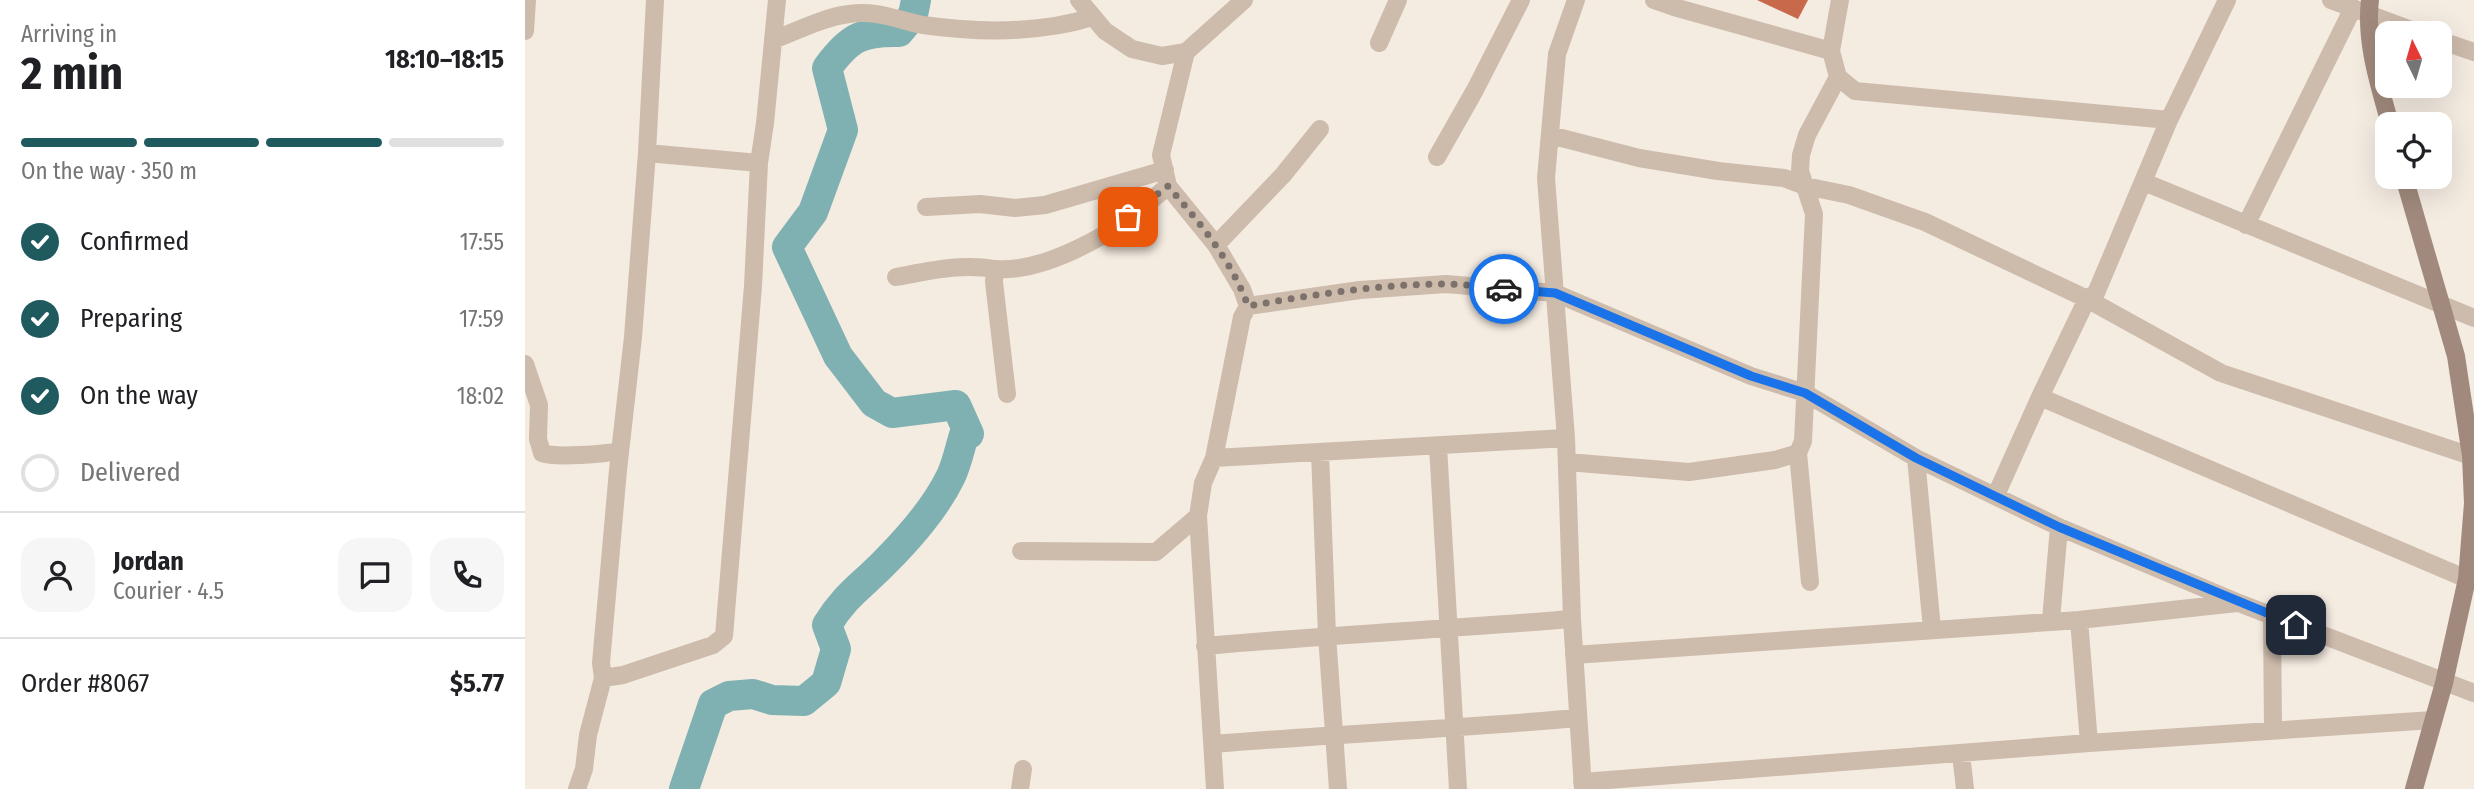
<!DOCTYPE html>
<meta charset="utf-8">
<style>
body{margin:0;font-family:"Fira Sans Condensed",sans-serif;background:#f6f6f6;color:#202124;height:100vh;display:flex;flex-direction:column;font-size:26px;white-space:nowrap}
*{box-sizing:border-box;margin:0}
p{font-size:23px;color:#757577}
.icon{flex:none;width:38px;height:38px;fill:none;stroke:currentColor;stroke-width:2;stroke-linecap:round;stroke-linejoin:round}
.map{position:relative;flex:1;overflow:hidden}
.side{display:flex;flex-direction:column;background:#fff;width:525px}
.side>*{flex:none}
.needle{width:46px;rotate:355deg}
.fabs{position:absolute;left:1850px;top:21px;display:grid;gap:14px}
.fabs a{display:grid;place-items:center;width:77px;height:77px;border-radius:14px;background:#fff;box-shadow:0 7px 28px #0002;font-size:35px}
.pin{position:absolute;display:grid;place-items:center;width:60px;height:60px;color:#fff;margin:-30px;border-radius:14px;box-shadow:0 4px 10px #0006}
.courier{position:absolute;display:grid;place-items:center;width:70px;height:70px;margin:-35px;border:5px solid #1a73e8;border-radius:50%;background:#fff;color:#222;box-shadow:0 2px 9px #0007}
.summary em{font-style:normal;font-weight:700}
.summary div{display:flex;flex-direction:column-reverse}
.summary{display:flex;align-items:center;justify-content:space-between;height:119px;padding:0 21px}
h1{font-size:46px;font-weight:700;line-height:52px}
.bar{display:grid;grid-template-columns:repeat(4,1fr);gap:10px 7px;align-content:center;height:84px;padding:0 21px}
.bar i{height:9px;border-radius:5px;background:#e0e0e0}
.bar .on{background:#1f5a5e}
.bar p{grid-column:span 4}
.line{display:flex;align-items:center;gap:18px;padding:0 21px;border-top:2px solid #e0e0e0}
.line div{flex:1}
.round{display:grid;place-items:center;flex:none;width:74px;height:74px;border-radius:21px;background:#f6f6f6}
ol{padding:0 21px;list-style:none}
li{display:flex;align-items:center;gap:21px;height:77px}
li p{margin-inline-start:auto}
li .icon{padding:7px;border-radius:50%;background:#1f5a5e;color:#fff;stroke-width:4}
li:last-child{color:#757577}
li i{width:38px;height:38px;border:4px solid #e0e0e0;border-radius:50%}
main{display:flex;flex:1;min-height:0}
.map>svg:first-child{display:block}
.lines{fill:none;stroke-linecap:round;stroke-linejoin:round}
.river{stroke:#7fb0b2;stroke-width:30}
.building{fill:#c8694b}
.minor{stroke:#cdbbac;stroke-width:18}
.tertiary{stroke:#cdbbac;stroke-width:18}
.secondary{stroke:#a18a7d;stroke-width:18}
.done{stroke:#7c716b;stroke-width:7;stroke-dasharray:0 12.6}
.route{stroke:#1a73e8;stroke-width:9}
</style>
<main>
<section class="side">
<div class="summary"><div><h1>2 min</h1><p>Arriving in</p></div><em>18:10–18:15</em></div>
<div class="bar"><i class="on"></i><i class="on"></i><i class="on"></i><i></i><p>On the way · 350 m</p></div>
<ol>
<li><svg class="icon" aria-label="check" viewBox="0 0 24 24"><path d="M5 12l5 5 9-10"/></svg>Confirmed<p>17:55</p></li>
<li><svg class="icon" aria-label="check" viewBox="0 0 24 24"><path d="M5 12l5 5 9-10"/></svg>Preparing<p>17:59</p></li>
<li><svg class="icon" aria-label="check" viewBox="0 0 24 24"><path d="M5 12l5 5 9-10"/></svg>On the way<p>18:02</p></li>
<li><i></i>Delivered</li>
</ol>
<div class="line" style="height:126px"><a class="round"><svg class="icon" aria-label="person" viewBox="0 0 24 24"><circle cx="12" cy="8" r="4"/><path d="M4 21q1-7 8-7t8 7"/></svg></a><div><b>Jordan</b><p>Courier · 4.5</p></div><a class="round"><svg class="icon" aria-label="chat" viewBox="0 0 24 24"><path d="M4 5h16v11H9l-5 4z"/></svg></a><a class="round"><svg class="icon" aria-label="phone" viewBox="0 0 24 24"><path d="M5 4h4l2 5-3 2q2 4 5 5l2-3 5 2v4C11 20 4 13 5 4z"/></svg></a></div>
<div class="line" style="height:91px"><div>Order #8067</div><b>$5.77</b></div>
</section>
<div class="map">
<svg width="1949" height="789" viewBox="0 0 1949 789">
<rect width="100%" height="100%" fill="#f4ebe1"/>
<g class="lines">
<path class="river" d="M159,789L188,704L204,696L228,694L247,700L279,701L301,683L311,649L302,625C320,595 338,585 360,562C385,537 411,507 426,476C432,463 435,448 439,435L444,434L431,405L367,413L349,403L313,356L262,247L288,212L318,130L302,68C324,38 336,31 374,32L388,15L391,0"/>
</g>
<path class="building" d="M1232,0H1283L1273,19Z"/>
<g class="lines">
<path class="minor" d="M1051,0L1032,54L1021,178L1041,438L1047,619L1058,789
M1129,0L1149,7L1306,51
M1315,0L1306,51L1313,77L1330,91L1644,120
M0,31L2,0
M248,40C272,31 299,17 324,14C354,10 371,20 398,25C455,33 513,34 568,17
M854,43L873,0
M661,52L636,155L643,186L691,245L717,289L723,306L835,290L921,284L1030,293L1226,376L1280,393L1391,458L1534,527L1714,603L1949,693
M1025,135L1114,158L1193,171L1259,178L1280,186L1324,195L1400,222L1562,299L1696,373L1946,456
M122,153L234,163
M912,157L950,90L996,0
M1619,182L1949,318
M401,207L455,204L490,208L520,205L640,170
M1721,225L1828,8
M691,245L758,175L795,129
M371,277C404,271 436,263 470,269
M0,364L14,405L13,439L17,453C30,458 80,454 95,451
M482,394L469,282L470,269C506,272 551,251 582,233C604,221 624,202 643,186
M1515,397L1942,579
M913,446L933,789
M795,452L802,635L813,789
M689,458L1041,438
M1391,458L1407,629
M1042,462L1164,472L1250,460L1273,453
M1471,495L1515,397L1562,299L1571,293L1644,120L1702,0
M496,551L631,552L673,516
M1285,582L1273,453L1278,441L1289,214L1275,171L1276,155L1282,135L1313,77
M1747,616L1748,730
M1526,620L1534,527
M1554,620L1564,743
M680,646C802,635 924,629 1047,619
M1049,655L1554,620L1712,603
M78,678L98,675L188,645L199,636L228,286L234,163L240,123L252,0
M688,744C809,734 931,729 1052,718
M1436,754L1440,789
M1057,782L1564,743L1908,720
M52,789L59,769L63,735L78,678L76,663L93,470L108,337L122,153L130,0
M495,789L498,769
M690,789L673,516L678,483L689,458L717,317L723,306"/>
<path class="tertiary" d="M554,0L580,31L607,49L637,56L661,52L719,0
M1806,0L1894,33
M1914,40L1949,52"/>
<path class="secondary" d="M1845,0C1840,42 1854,84 1865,124
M1879,177L1931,356L1946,456L1948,503L1942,579L1919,683L1889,789"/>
</g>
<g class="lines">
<path class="done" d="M603,217L643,186C675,223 707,261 723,306C787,295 855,284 920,284C940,284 960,287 979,289"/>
<path class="route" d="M979,289L1030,293L1226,376L1280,393L1391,458L1534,527L1771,625"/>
</g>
</svg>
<div class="fabs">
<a><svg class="needle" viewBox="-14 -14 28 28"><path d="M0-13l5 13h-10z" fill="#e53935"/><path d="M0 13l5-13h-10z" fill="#757577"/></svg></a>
<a><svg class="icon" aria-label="locate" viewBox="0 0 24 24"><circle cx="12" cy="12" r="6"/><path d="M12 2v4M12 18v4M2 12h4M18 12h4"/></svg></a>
</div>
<div class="pin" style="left:603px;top:217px;background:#ea580c"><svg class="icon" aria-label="bag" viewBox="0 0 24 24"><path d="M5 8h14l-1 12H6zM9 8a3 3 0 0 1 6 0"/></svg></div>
<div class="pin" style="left:1771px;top:625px;background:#1f2937"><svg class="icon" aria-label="home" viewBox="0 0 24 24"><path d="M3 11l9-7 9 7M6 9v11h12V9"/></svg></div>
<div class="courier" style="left:979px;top:289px"><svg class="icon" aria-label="car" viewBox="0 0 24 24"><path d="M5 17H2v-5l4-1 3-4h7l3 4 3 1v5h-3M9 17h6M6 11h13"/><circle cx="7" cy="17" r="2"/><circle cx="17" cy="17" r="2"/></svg></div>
</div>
</main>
